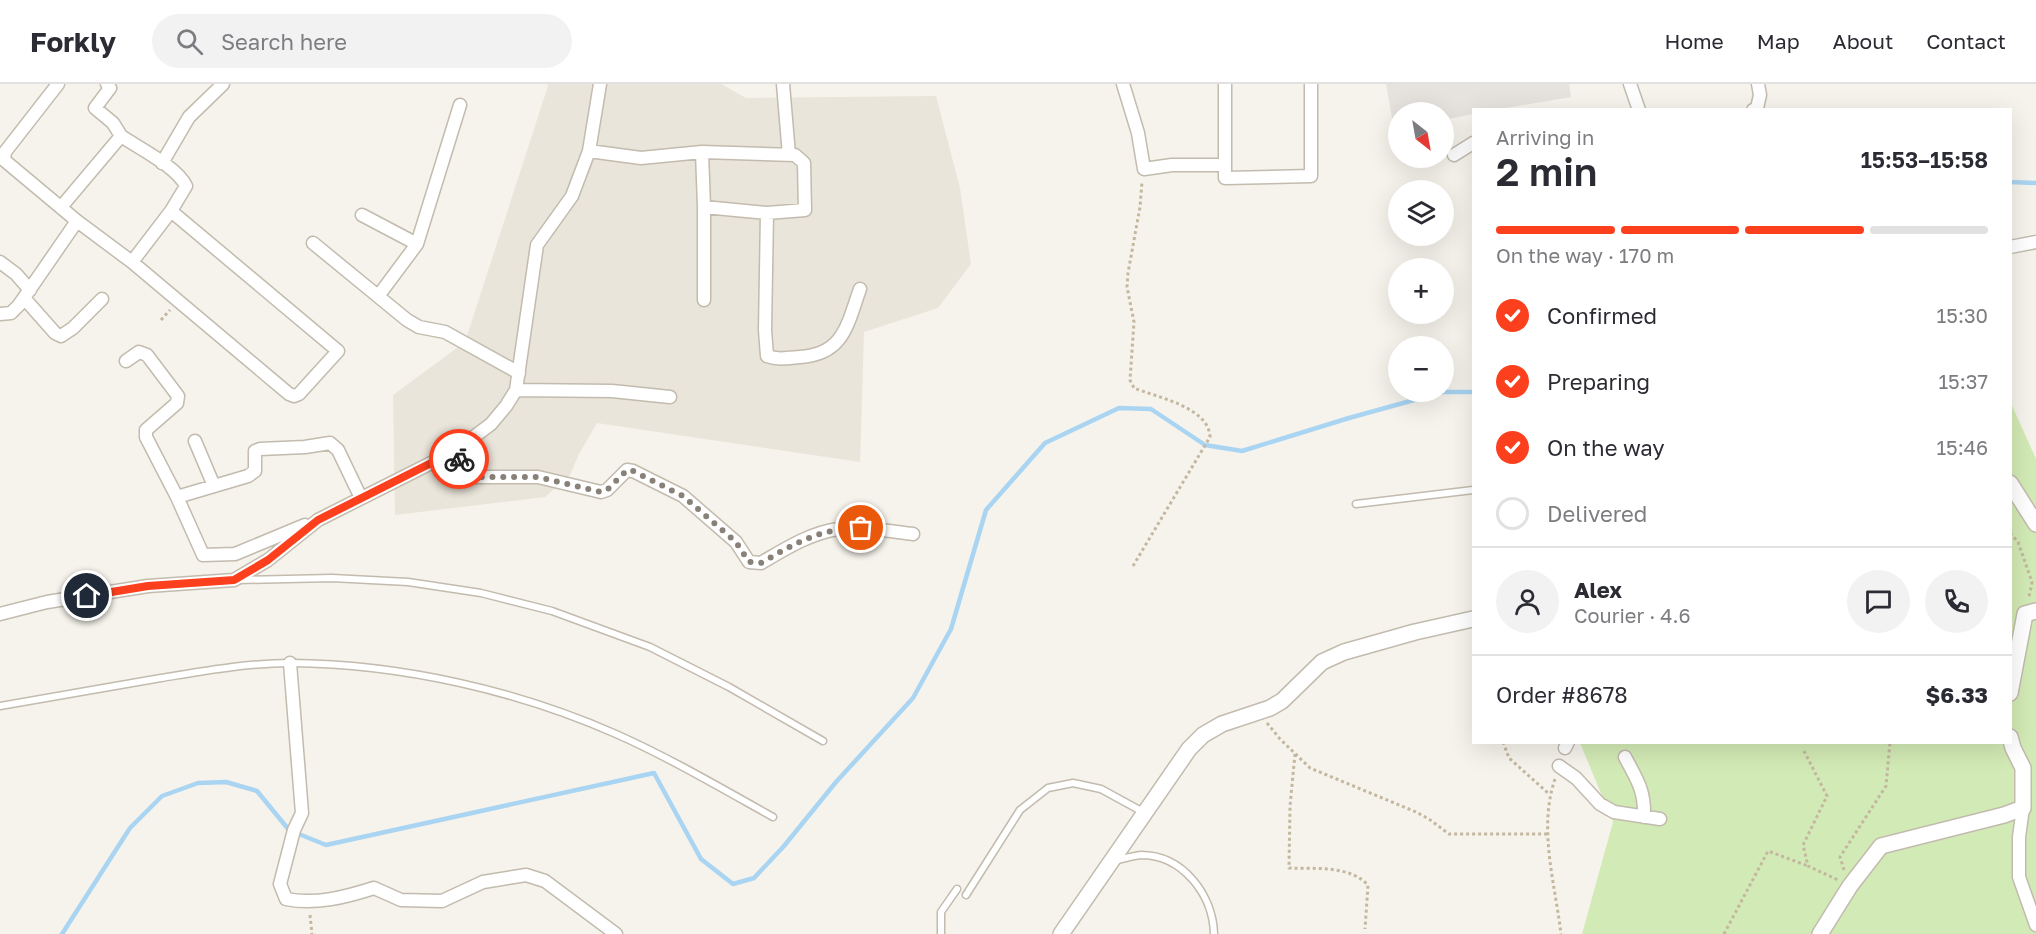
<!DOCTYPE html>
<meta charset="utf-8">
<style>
body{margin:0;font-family:"Golos Text",sans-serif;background:#f2f2f3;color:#2b2b33;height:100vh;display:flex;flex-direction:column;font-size:22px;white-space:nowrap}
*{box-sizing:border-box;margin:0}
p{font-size:20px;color:#7c7c81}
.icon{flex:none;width:33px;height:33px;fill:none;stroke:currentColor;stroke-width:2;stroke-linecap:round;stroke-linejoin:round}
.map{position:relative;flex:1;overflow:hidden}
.details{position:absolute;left:1472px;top:24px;width:540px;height:636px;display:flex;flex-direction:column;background:#fff;border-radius:0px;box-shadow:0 6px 24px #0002}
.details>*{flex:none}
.needle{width:39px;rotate:149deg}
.controls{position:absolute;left:1388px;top:18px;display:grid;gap:12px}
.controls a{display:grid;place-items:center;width:66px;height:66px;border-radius:50%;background:#fff;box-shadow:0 6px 24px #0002;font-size:30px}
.pin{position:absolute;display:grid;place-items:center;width:51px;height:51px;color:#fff;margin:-26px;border:3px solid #fff;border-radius:50%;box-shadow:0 2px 6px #0007}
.courier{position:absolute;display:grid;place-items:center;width:60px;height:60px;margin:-30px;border:4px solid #fc3f1d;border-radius:50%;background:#fff;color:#222;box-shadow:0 2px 8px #0007}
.overview em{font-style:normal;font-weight:600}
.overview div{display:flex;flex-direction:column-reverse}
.overview{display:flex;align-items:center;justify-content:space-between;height:102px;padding:0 24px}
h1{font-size:39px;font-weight:600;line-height:45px}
.bar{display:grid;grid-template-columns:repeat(4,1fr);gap:9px 6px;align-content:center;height:72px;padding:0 24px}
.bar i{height:8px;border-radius:4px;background:#e1e1e2}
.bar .on{background:#fc3f1d}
.bar p{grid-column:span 4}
.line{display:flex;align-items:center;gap:15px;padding:0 24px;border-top:2px solid #e1e1e2}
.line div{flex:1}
.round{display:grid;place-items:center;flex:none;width:63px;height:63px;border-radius:32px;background:#f2f2f3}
ol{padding:0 24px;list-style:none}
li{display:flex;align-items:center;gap:18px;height:66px}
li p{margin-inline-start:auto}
li .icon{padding:6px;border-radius:50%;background:#fc3f1d;color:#fff;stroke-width:4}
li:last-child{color:#7c7c81}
li i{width:33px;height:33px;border:3px solid #e1e1e2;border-radius:50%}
header{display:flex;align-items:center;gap:36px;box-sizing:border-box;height:84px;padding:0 30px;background:#fff;border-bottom:2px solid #e1e1e2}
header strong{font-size:28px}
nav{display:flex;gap:33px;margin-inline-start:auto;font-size:21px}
.search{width:420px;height:54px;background:#f2f2f3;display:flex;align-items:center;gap:15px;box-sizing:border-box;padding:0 21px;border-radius:33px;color:#7c7c81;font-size:22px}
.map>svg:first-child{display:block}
.residential{fill:#eae5da}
.industrial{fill:#e6e2dd}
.green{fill:#d2eab5}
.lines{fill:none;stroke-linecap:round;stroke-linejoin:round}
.stream{stroke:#a9d4f2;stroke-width:4.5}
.service-casing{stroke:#c2bbae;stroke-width:9}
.minor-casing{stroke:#c2bbae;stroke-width:15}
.tertiary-casing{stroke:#c2bbae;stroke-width:18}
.path{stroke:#c4b79f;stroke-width:3;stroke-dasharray:3 3;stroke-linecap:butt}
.service{stroke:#fff;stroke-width:6}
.minor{stroke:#fff;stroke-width:12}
.tertiary{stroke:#fff;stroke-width:15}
.done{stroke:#878178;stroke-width:6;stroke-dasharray:0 10.8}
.route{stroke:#fc3f1d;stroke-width:8}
</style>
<header>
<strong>Forkly</strong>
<div class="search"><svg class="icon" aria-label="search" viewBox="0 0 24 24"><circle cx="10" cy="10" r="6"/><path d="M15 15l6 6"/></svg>Search here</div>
<nav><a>Home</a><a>Map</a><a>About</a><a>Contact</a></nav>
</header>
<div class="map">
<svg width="2036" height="850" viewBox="0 0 2036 850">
<rect width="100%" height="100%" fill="#f6f3ec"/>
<path class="residential" d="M547,0H721L746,14L936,12L960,104L971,180L938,224L864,248L860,378L597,339L579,370L570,391L545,413L395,431L393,311L465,258L548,2Z"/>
<path class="industrial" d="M1386,0H1569L1571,13L1500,25L1473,26V30L1443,36V28H1398V44L1394,45Z"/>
<path class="green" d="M2010,317L2036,375V850H1582L1613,738L1580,659L2010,658Z"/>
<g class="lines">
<path class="stream" d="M2010,98L2036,99
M62,850L130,744L162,712L198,699L226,698L257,707L289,746L326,761L654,689L701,775L733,800L754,794L784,762L836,698L913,614L951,545L986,426L1045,359L1119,324L1151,325L1205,361L1242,367L1349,334L1443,308H1473"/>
<defs>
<path id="service" d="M1356,420L1473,406
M238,496L332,494L408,498L481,509L552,527L650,563L729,603L823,657
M0,622C54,613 107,603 161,594C204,587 247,579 291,579C401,580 516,606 616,650C670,674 721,704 773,733
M1113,777C1122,775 1132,772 1141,771C1183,771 1213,811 1214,850
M966,811L1020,726L1048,704L1073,699L1101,705L1145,729
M941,850V828L957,805"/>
<path id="minor" d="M58,0L5,68L4,76L77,137L132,178L289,310L294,312L299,310L338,267L171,127
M783,0L789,71
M1123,0L1138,49L1144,85L1172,81H1225
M1225,0V94L1311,92V0
M1630,0L1639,26
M1753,26L1757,24L1760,11L1758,0
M121,52C139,64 177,83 186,102L171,127L132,178
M589,67L641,74L702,68L795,71L804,79L805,126L767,129L704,123V216
M702,68L704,123
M1454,71L1473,59
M162,79L189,33L223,0
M62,122L121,52L113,39L95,24L110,4L107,0
M767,129L765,246L767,272C778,276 788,274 800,273C844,270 847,241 860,205
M362,131L417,160
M313,159L407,236L419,243L445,248L519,289
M2010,163L2036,158
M0,178L16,190L30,206
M379,211L417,160L460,21
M24,214L55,249L61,252L73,244L102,215
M0,230L11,229L19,221L77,137
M126,277L139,268L147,271L178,312L177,319L146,346V353L177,413L203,471L235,470L305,441
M516,306L612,307L670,313
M195,357L214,402
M455,367L466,389L473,393H538L601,408L607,406L627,386L633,387L683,412L736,458L749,478L761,479C785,465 810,449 838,445C862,442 888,447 913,450
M177,413L248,392L255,387V367L260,365L305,363L330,359L338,366L361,414
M0,530L47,518L148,502L234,496L268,476L318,436L455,367L491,340L506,322L516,306L537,161L572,112L589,67L600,0
M290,579L302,729L294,746L280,800L286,815C316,821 346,813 374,804L401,816L442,817L483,798L526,791L545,797L616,850
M1565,664L1568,658
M1625,673C1637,696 1645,706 1644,733
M1559,682L1576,694L1600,720L1614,728L1660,735
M2023,724L2019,753V793L2036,841"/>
<path id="tertiary" d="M2010,399L2036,440
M2010,609L2025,530L2036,527
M1061,850L1189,665L1203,651L1222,640L1270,624L1282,617L1322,578L1344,568L1415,548L1473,535
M1820,850L1850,802L1881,762L2004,731L2023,724V684L2013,664L2010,653"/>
</defs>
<use href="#service" class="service-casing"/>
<use href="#minor" class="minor-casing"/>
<use href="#tertiary" class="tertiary-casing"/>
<path class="path" d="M161,236L170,226
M2010,449L2018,458L2032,498L2029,513
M1133,482L1210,353C1209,323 1156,313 1134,304L1130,296L1134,238L1127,203L1128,189L1140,123L1142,98
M1267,639L1280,655L1310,684L1416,728L1429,735L1449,750H1547
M1503,658L1509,674L1549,710
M1804,667L1827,712L1803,761L1808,782L1838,796
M1295,670L1290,722L1289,784C1315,785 1349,781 1368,801L1365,845
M1555,695C1538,745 1555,799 1561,850
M1844,786L1840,773L1886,702L1890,658
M310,831L312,850
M1724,850L1768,767L1808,782"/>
<use href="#service" class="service"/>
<use href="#minor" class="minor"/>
<use href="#tertiary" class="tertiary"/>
</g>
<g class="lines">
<path class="done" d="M459,375L466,389L473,393H538L601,408L607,406L627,386L633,387L683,412L736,458L749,478L761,479C797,458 819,445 861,444"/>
<path class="route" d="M87,512L148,502L234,496L268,476L318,436L455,367L459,375"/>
</g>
</svg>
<div class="controls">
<a><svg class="needle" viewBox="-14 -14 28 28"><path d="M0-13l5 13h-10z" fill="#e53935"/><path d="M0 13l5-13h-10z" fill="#7c7c81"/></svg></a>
<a><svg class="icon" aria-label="layers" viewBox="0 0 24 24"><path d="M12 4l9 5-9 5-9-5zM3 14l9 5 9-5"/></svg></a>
<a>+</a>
<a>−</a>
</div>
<div class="pin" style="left:861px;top:444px;background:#ea580c"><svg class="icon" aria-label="bag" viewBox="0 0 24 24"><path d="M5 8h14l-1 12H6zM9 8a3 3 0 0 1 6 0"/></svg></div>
<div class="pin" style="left:87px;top:512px;background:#1f2937"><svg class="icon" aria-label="home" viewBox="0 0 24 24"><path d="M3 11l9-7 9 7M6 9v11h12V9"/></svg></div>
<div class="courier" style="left:459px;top:375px"><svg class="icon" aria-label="bike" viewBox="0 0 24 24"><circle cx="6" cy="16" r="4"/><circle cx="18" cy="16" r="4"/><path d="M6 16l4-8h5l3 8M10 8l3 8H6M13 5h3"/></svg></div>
<section class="details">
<div class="overview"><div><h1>2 min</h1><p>Arriving in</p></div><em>15:53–15:58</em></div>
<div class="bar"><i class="on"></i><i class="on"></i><i class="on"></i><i></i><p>On the way · 170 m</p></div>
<ol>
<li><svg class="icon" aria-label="check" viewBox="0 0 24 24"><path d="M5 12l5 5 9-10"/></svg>Confirmed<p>15:30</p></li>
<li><svg class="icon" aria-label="check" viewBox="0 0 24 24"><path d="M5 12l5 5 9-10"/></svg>Preparing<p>15:37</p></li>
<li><svg class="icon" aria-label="check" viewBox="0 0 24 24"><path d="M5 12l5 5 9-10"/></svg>On the way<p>15:46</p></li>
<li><i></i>Delivered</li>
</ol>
<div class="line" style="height:108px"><a class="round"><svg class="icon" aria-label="person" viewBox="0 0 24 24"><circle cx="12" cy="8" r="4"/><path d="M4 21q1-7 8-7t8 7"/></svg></a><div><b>Alex</b><p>Courier · 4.6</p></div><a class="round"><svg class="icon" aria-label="chat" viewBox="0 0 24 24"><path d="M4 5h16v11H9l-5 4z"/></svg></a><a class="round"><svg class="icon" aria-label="phone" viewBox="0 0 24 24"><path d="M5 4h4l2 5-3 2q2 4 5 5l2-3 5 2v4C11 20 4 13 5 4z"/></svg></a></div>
<div class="line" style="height:78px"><div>Order #8678</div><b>$6.33</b></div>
</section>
</div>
